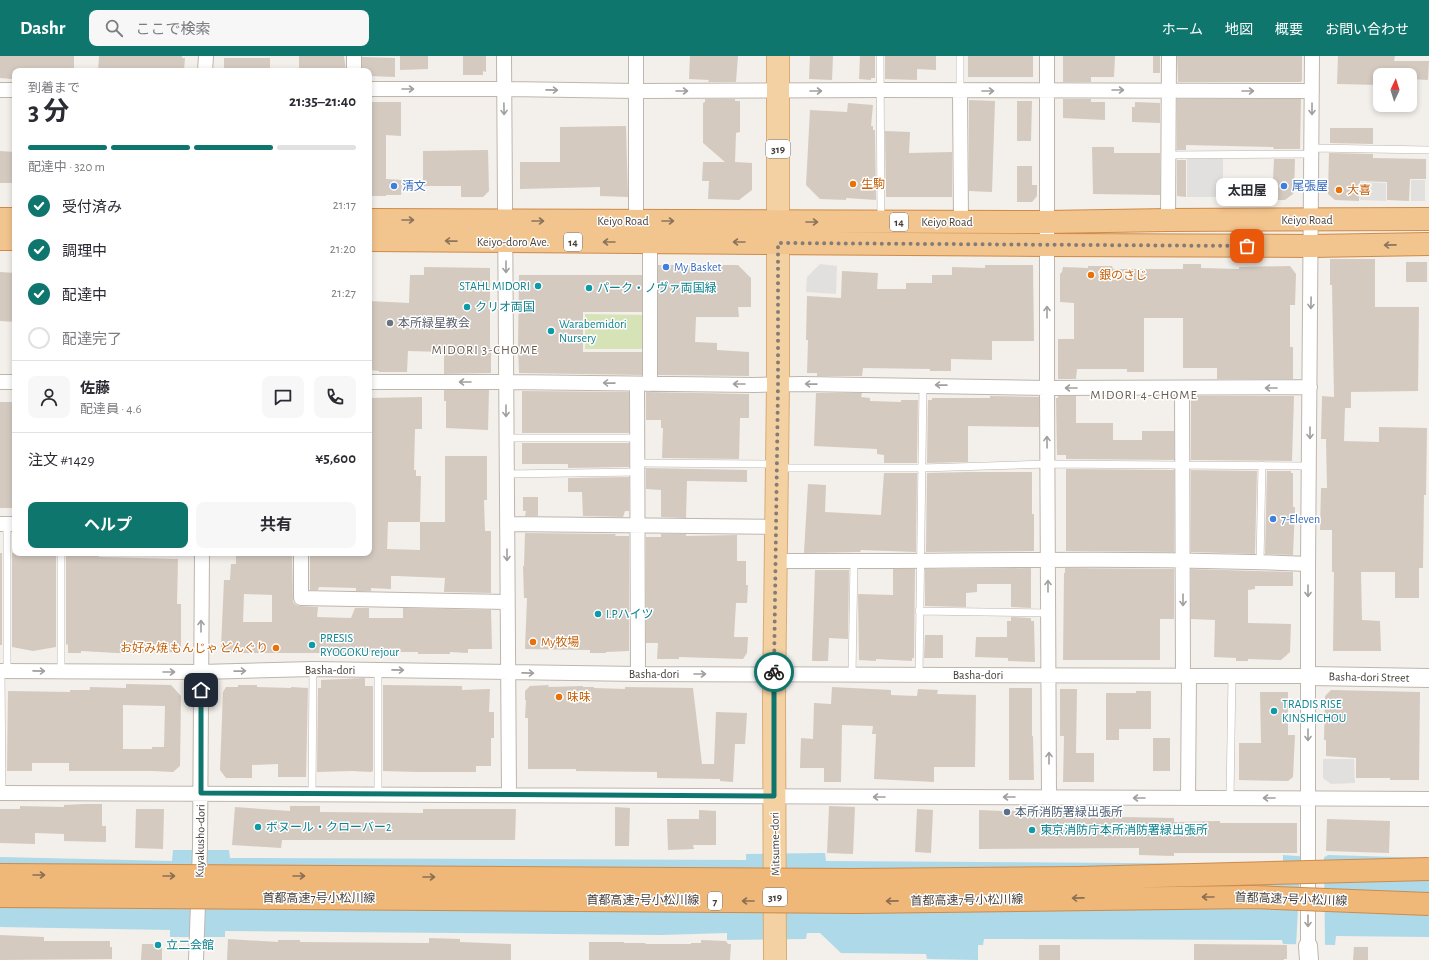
<!DOCTYPE html>
<html lang="ja">
<meta charset="utf-8">
<style>
body{margin:0;font-family:"Alegreya Sans","Noto Sans JP",sans-serif;background:#f7f7f7;color:#2b2b33;height:100vh;display:flex;flex-direction:column;font-size:15px;white-space:nowrap}
*{box-sizing:border-box;margin:0}
p{font-size:13px;color:#7c7c81}
.icon{flex:none;width:22px;height:22px;fill:none;stroke:currentColor;stroke-width:2;stroke-linecap:round;stroke-linejoin:round}
.map{position:relative;flex:1;overflow:hidden}
.drawer{position:absolute;left:12px;top:12px;width:360px;height:488px;display:flex;flex-direction:column;background:#fff;border-radius:8px;box-shadow:0 2px 6px #0003}
.drawer>*{flex:none}
.needle{width:26px;rotate:4deg}
.buttons{position:absolute;left:1373px;top:12px;display:grid;gap:8px}
.buttons a{display:grid;place-items:center;width:44px;height:44px;border-radius:8px;background:#fff;box-shadow:0 2px 6px #0003;font-size:20px}
.pin{position:absolute;display:grid;place-items:center;width:34px;height:34px;color:#fff;margin:-17px;border-radius:8px;box-shadow:0 2px 6px #0006}
.courier{position:absolute;display:grid;place-items:center;width:40px;height:40px;margin:-20px;border:3px solid #0f766e;border-radius:50%;background:#fff;color:#222;box-shadow:0 1px 5px #0007}
.bubble{position:absolute;height:28px;border-radius:8px;background:#fff;box-shadow:0 2px 6px #0003;font-size:13px;font-weight:700;line-height:28px;text-align:center}
.head em{font-style:normal;font-weight:700}
.head div{display:flex;flex-direction:column-reverse}
.head{display:flex;align-items:center;justify-content:space-between;height:68px;padding:0 16px}
h1{font-size:26px;font-weight:700;line-height:30px}
.bar{display:grid;grid-template-columns:repeat(4,1fr);gap:6px 4px;align-content:center;height:48px;padding:0 16px}
.bar i{height:5px;border-radius:3px;background:#e1e1e2}
.bar .active{background:#0f766e}
.bar p{grid-column:span 4}
.line{display:flex;align-items:center;gap:10px;padding:0 16px;border-top:1px solid #e1e1e2}
.line div{flex:1}
.round{display:grid;place-items:center;flex:none;width:42px;height:42px;border-radius:8px;background:#f7f7f7}
ol{padding:0 16px;list-style:none}
li{display:flex;align-items:center;gap:12px;height:44px}
li p{margin-inline-start:auto}
li .icon{padding:4px;border-radius:50%;background:#0f766e;color:#fff;stroke-width:4}
li:last-child{color:#7c7c81}
li i{width:22px;height:22px;border:2px solid #e1e1e2;border-radius:50%}
.action{display:flex;gap:8px;margin-top:auto;padding:8px 16px}
.action a{flex:1;height:46px;border-radius:8px;background:#0f766e;color:#fff;font-size:16px;font-weight:700;line-height:46px;text-align:center}
.action a+a{background:#f7f7f7;color:#2b2b33}
header{display:flex;align-items:center;gap:24px;box-sizing:border-box;height:56px;padding:0 20px;background:#0f766e;color:#fff}
header strong{font-size:19px}
nav{display:flex;gap:22px;margin-inline-start:auto;font-size:14px}
.search{width:280px;height:36px;background:#f7f7f7;display:flex;align-items:center;gap:10px;box-sizing:border-box;padding:0 14px;border-radius:8px;color:#7c7c81;font-size:15px}
.map>svg:first-child{display:block}
.green{fill:#d5e3b7}
.parking{fill:#e2e0de}
.water{fill:#add9e9}
.pier{fill:#f3efea}
.building{fill:#d4cac0;fill-rule:evenodd}
.lines{fill:none;stroke-linecap:round;stroke-linejoin:round}
.service-casing{stroke:#beb6ad;stroke-width:8}
.minor-casing{stroke:#beb6ad;stroke-width:16}
.tertiary-casing{stroke:#beb6ad;stroke-width:20}
.primary-casing{stroke:#d8ac73;stroke-width:24}
.trunk-casing{stroke:#ce8b49;stroke-width:24}
.service{stroke:#fff;stroke-width:7}
.minor{stroke:#fff;stroke-width:14}
.tertiary{stroke:#fff;stroke-width:18}
.primary{stroke:#f4d1a2;stroke-width:22}
.trunk{stroke:#f2c48e;stroke-width:22}
.motorway-bridge-casing{stroke:#ce8b49;stroke-width:24;stroke-linecap:butt}
.motorway-bridge{stroke:#efb879;stroke-width:22}
.oneway{stroke:#a29f9c}
.oneway2{stroke:#8b745b}
.oneway3{stroke:#8a6f53}
.done{stroke:#837d77;stroke-width:4;stroke-dasharray:0 7.2}
.route{stroke:#0f766e;stroke-width:5}
.food-dot{fill:#e8710a;stroke:#fff;stroke-width:1.5}
.shop-dot{fill:#3f7fe0;stroke:#fff;stroke-width:1.5}
.culture-dot{fill:#0f9aa8;stroke:#fff;stroke-width:1.5}
.worship-dot{fill:#6b7280;stroke:#fff;stroke-width:1.5}
.service-dot{fill:#5c6f8a;stroke:#fff;stroke-width:1.5}
.labels{text-anchor:middle;dominant-baseline:central;stroke-width:3;stroke-linejoin:round;paint-order:stroke}
.shield{fill:#fff;stroke:#7e7974;stroke-width:1}
.shield-label{font-size:11px;font-weight:bold;fill:#463f39}
.food-label{font-size:12px;fill:#c56008;stroke:#fff;text-anchor:start}
.shop-label{font-size:12px;fill:#366cbe;stroke:#fff;text-anchor:start}
.street-label{font-size:12px;fill:#463f39;stroke:#fff}
.culture-label{font-size:12px;fill:#0d838f;stroke:#fff;text-anchor:start}
.worship-label{font-size:12px;fill:#5b616d;stroke:#fff;text-anchor:start}
.service-label{font-size:12px;fill:#4e5e75;stroke:#fff;text-anchor:start}
.neighbourhood-label{font-size:13px;letter-spacing:1px;fill:#685c51;stroke:#fff}
</style>
<header>
<strong>Dashr</strong>
<div class="search"><svg class="icon" aria-label="search" viewBox="0 0 24 24"><circle cx="10" cy="10" r="6"/><path d="M15 15l6 6"/></svg>ここで検索</div>
<nav><a>ホーム</a><a>地図</a><a>概要</a><a>お問い合わせ</a></nav>
</header>
<div class="map">
<svg width="1429" height="904" viewBox="0 0 1429 904">
<rect width="100%" height="100%" fill="#f3efea"/>
<path class="green" d="M585,258L646,259V293H585Z"/>
<path class="parking" d="M1187,102H1223V141H1187Z
M1411,124H1425V145H1411Z
M1361,126L1386,127V145L1360,144Z
M820,208L837,210L836,238L806,236L807,221Z
M1323,703H1354L1355,727L1331,728L1323,722Z"/>
<path class="water" d="M173,794H229L230,802L746,804V798L825,797L826,805L1283,808V799L1323,802L1328,799L1429,802V881L1336,880L1335,889L1283,888L1282,884L984,883L983,889H978V904L927,903L926,898L841,897L820,877H807L806,883L727,884V877L661,879L225,875V881H170V874L0,871V801L172,805Z"/>
<path class="pier" d="M1301,798L1324,799L1325,891L1296,890Z"/>
<path class="building" d="M0,0H74V15H13L12,23L0,22Z
M99,0H182V2H185L184,15H98Z
M299,0H344L346,15H299Z
M400,0H428V13L400,14Z
M463,0H486V16L483,15V19H463Z
M690,0H738L736,26H708L709,24L689,23Z
M810,0H833L832,24L809,23Z
M860,0H875V22H871V24L859,23Z
M885,0H936V14L917,13V24L885,23Z
M968,0H1033V21H968Z
M1063,0H1115L1114,21H1091V26H1063Z
M1153,0H1160V17H1153Z
M1177,0H1302V24L1301,26H1178Z
M1338,0H1395L1394,5H1429L1428,24L1410,23V19H1380V29L1337,28Z
M362,1L395,2V21L369,20V15H362Z
M224,2H270V15H224Z
M705,43H735V45H740V76L736,77L735,106L752,107V134L739,144L708,143L709,125H702L703,106H725L703,87V47L705,46Z
M1063,43H1091V46H1105V64L1063,62Z
M1177,43H1301L1300,93H1274L1273,91L1186,89V94H1177Z
M969,44L995,45L992,136L969,135Z
M1017,45H1032L1031,85H1017Z
M369,46H401V80L386,79V123L402,124L401,139H386V140H369Z
M1135,46L1160,47V67L1132,66V51H1135Z
M848,47L873,49L871,70H873V74H875L876,144L846,142V144L820,143L806,129L810,54L847,56Z
M626,70L628,141L600,140V131L520,133V106H560V71Z
M1330,72H1373V88L1330,87Z
M885,75L910,76L909,97L952,96V141H886Z
M1092,91H1114V97H1160V139L1093,138Z
M488,94L489,135L483,141H461V130H423V95Z
M0,95L15,96V127H0Z
M1329,97L1373,98V102L1426,103V123H1410L1409,145L1387,144V126L1360,125L1359,145L1335,144L1328,138Z
M1274,103H1295L1294,137L1285,144H1225V122L1273,123Z
M1177,104H1186V141L1177,140Z
M1017,110H1032V129H1037V140L1032,146H1017Z
M1330,203H1375V251H1419L1418,335L1351,336V352H1345L1344,385L1379,386V371L1427,372L1426,439H1424L1423,512H1419V542H1395V516H1361L1362,564L1380,565L1381,595H1333L1334,516H1332V474H1320L1321,432H1327L1326,383H1321L1322,340L1334,341L1332,229H1330Z
M1406,206H1427V226H1406Z
M1183,208H1201V212L1239,213V211L1290,210L1296,218L1295,249H1290V291H1293V323H1217V312H1183V262H1144V316H1127V313H1077L1076,323H1058V283H1074V247L1060,246V218L1062,216L1063,211L1088,212V210H1112L1113,213H1183Z
M658,209H738L751,222V251H738L739,261H696L695,286L717,287V294L749,296V320L658,319Z
M985,209H1033L1034,285H992V304L951,303V315H930V313L863,312L862,320H817V317H807L808,284H806L807,240L841,242L842,215L878,217L877,233H906V227H932V219H952V211L985,212Z
M424,211L490,212V292H491V317L444,318V296L408,295L407,316H379V315L369,314V245L409,247L410,219H424Z
M0,216L15,217V266L0,265Z
M519,219H642V256H583V296H642V319L519,317L518,292Z
M444,334H489L488,374L446,372V345H444Z
M522,335L629,336V377H522Z
M646,336L749,338V362H740L739,403L662,402L663,372H661V364H646Z
M816,337H862L861,341L870,342V345L901,346V344H918L917,407H884V399L877,398V393L814,390Z
M990,340L1039,341V371L968,370V406L927,407L928,344H932V342H990Z
M1058,340H1076V367H1113V384H1142V375H1174V404L1066,403V399H1057L1056,342H1058Z
M1191,340H1294L1292,405L1191,404Z
M422,341V373H415L414,414H416V420H421L420,466H445V400H487V444H484L485,475H491V537L444,536L445,522L397,520H391V533L371,532V535H356V532L319,531L318,534H310V497H369V342ZM388,466H420V494L387,493Z
M0,346H15V452H0Z
M522,387H629V411L568,412V408H522Z
M646,412L747,414V426L687,425L686,462L661,461V434L646,433Z
M1066,413L1174,414V496L1066,495Z
M1191,414L1257,415L1255,498L1191,496Z
M1267,415H1291V417H1293V451H1295L1293,499L1265,498Z
M968,416H1032V458H1034V495L926,496L927,417Z
M884,417H917L916,496L861,494L860,496L804,497L808,428L826,429L825,456L881,459Z
M629,421V455H625L623,461L583,460L582,436H568V422Z
M523,441H538V460H525L526,455H523Z
M525,477L616,478L615,480H629V595L606,596V597H590V594L525,593L527,542H524L523,510H524Z
M661,478H686V480L737,479V505H746V529H748L747,547H736L734,581H748L747,597L743,603L679,601V603H657L658,587H646V481H661Z
M0,497H2V589H0Z
M12,497H56V591L33,595L12,591Z
M66,497H99V501L178,503L177,548H181V592L176,596L117,597L81,595V597H68V588L66,589Z
M236,497H292L293,546L296,549L300,550L318,551L317,561L351,562L355,552H369V562H403V552L491,554L492,593H468V597L450,596V598H418V596H351V597H226L221,591L224,524H230L231,508H236ZM244,538L272,539V566H243Z
M1031,512V552L1011,551V528H977V536L966,537V551L925,550V513Z
M1065,512L1174,513V563H1160V604H1063L1064,517H1065Z
M893,513H915L914,602H912V605L876,603V605L859,604L858,538L893,539Z
M1191,513L1293,516V530H1255V533L1248,534V567L1291,568L1290,596L1281,604L1248,603V605H1236V602L1214,601L1215,564L1191,563Z
M815,514H849L848,583L829,582L828,605H812Z
M1011,561L1031,562V565H1034L1035,606L1008,605V602L975,601L976,581H1007V565H1011Z
M925,579H943V602H924Z
M365,622V630H373V715L371,716L352,715L317,716L318,632H321V624Z
M126,628L171,629L181,640L180,710L173,716L153,715H69V707H32V715H7L8,635L70,636V634H90V631L126,632ZM123,649L165,650L164,691H152V693H123Z
M238,629H257V631L291,632V631L308,632L306,721H278V708L252,709V722H226L220,714L223,636L226,631H238Z
M383,629L462,630V634L490,633L489,656H494V682H491V710H476V716H417L383,715Z
M549,629L548,631L583,630V631H594V632L625,633V631L693,632L702,708H714L716,656L747,657L745,688H735L733,726L720,725V723L657,722V716L576,715V713H528V662H525L526,644H525V635L530,630Z
M832,631L891,634V639L917,640L918,633L938,634L937,638L976,639L975,711H934V726L874,723L876,678H872L873,670L842,669L841,726H824V712H800L801,682L813,683L814,647L831,648Z
M1009,632H1032V680H1033L1034,724H1009Z
M1060,633H1077L1076,697H1094V726H1063L1064,680H1060Z
M1331,634L1420,636L1419,724H1390V722H1356V702L1326,700V684H1324L1325,640Z
M1136,635H1151V673H1119V684H1106V637H1136Z
M1260,636H1288V679H1295L1293,721L1288,725L1239,724V687H1261Z
M1153,682H1170V715H1153Z
M84,748H102V770H106V786L64,785V778L35,777V788L0,787V753H20V750L64,751V749Z
M290,750H320V756L423,757V753H516L515,784H282L281,792L232,789L235,751L290,755Z
M829,750L855,751L853,798L827,797Z
M615,751L630,752L629,790H615Z
M136,753H164L163,793L135,792Z
M917,753L933,754L931,797L915,796Z
M699,754L716,755V789H693L694,793L668,794L667,763H699Z
M979,754L1002,755L1061,754V757H1122V761L1174,762V766L1220,765V767H1297V797H1174V800L1139,799V792L979,793Z
M1327,763L1390,765L1389,797L1326,795Z
M0,879L44,881V885H110V891H112V903L0,904Z
M429,882L460,883V886L511,888V904H227L228,883L278,886V884H300V886L429,887Z
M701,884L726,885L728,888H731L730,904H589V886H624V887H645L646,888H691V887H701Z
M142,888H162V904H141Z
M1194,888L1287,889V903H1284V904H1194Z
M1039,889H1060V904H1039Z
M1354,891H1368V904H1353Z"/>
<g class="lines">
<defs>
<path id="service" d="M880,0L881,164
M960,0V35
M1312,92L1429,94
M1168,99L1312,98
M506,382H637
M637,407L775,408
M779,412H922L1048,408L1310,410
M506,418L637,416
M7,468V615
M1260,506L1262,409
M919,555L1048,557
M378,614V738
M1,615L2,737
M61,615V497
M852,618L854,505
M919,620L923,329
M312,738L313,613
M1230,742L1232,620"/>
<path id="minor" d="M354,0V15
M504,0L509,739
M636,0V165
M1047,0V332L1049,741
M205,15L206,0
M369,33H504L636,35L880,34L1312,35
M0,34H15
M960,35L961,166
M1168,164L1169,0
M650,186V328
M0,326H15
M369,326H506L754,329L802,328L1047,332L1310,331
M637,328L638,618
M1182,332L1183,620
M0,468H15
M507,468L776,471
M301,497V542L507,546
M776,505C954,506 1131,500 1308,508
M0,615L201,616L313,613L638,618L1309,620
M0,737L1429,743
M1188,742L1189,620
M1308,890V508L1312,0
M196,904L200,791L202,497"/>
<path id="tertiary" d="M1309,620L1429,622
M1308,890L1309,904"/>
<path id="primary" d="M775,904L774,643L778,329V0"/>
<path id="trunk" d="M0,163H15
M369,164L1046,166L1168,164L1429,163
M0,183H15
M369,184L1047,189L1312,190L1429,188"/>
</defs>
<use href="#service" class="service-casing"/>
<use href="#minor" class="minor-casing"/>
<use href="#tertiary" class="tertiary-casing"/>
<use href="#primary" class="primary-casing"/>
<use href="#trunk" class="trunk-casing"/>
<use href="#service" class="service"/>
<use href="#minor" class="minor"/>
<use href="#tertiary" class="tertiary"/>
<use href="#primary" class="primary"/>
<use href="#trunk" class="trunk"/>
<defs>
<path id="motorway-bridge" d="M0,819L854,824L1078,822L1429,813
M0,840L856,846L1253,841L1429,848"/>
</defs>
<use href="#motorway-bridge" class="motorway-bridge-casing"/>
<use href="#motorway-bridge" class="motorway-bridge"/>
</g>
<defs><path id="oneway-shaft" d="M-6 0H5M1.5-3L5.5 0L1.5 3" fill="none" stroke-width="1.6" stroke-linecap="round" stroke-linejoin="round"/></defs>
<g class="oneway">
<use href="#oneway-shaft" transform="translate(408 33)"/>
<use href="#oneway-shaft" transform="translate(552 34) rotate(1)"/>
<use href="#oneway-shaft" transform="translate(1118 34)"/>
<use href="#oneway-shaft" transform="translate(682 35)"/>
<use href="#oneway-shaft" transform="translate(816 35)"/>
<use href="#oneway-shaft" transform="translate(988 35)"/>
<use href="#oneway-shaft" transform="translate(1248 35)"/>
<use href="#oneway-shaft" transform="translate(504 53) rotate(89)"/>
<use href="#oneway-shaft" transform="translate(1312 53) rotate(90)"/>
<use href="#oneway-shaft" transform="translate(506 211) rotate(90)"/>
<use href="#oneway-shaft" transform="translate(1311 247) rotate(91)"/>
<use href="#oneway-shaft" transform="translate(1047 256) rotate(-90)"/>
<use href="#oneway-shaft" transform="translate(465 326) rotate(180)"/>
<use href="#oneway-shaft" transform="translate(609 327) rotate(-179)"/>
<use href="#oneway-shaft" transform="translate(739 328) rotate(-180)"/>
<use href="#oneway-shaft" transform="translate(811 328) rotate(-179)"/>
<use href="#oneway-shaft" transform="translate(941 329) rotate(-179)"/>
<use href="#oneway-shaft" transform="translate(1071 332) rotate(-180)"/>
<use href="#oneway-shaft" transform="translate(1271 332) rotate(180)"/>
<use href="#oneway-shaft" transform="translate(506 355) rotate(90)"/>
<use href="#oneway-shaft" transform="translate(1310 377) rotate(90)"/>
<use href="#oneway-shaft" transform="translate(1047 386) rotate(-91)"/>
<use href="#oneway-shaft" transform="translate(507 499) rotate(90)"/>
<use href="#oneway-shaft" transform="translate(1048 530) rotate(-90)"/>
<use href="#oneway-shaft" transform="translate(1308 535) rotate(90)"/>
<use href="#oneway-shaft" transform="translate(1183 544) rotate(90)"/>
<use href="#oneway-shaft" transform="translate(201 570) rotate(-90)"/>
<use href="#oneway-shaft" transform="translate(398 614) rotate(1)"/>
<use href="#oneway-shaft" transform="translate(39 615) rotate(1)"/>
<use href="#oneway-shaft" transform="translate(240 615) rotate(-1)"/>
<use href="#oneway-shaft" transform="translate(169 616)"/>
<use href="#oneway-shaft" transform="translate(528 617) rotate(1)"/>
<use href="#oneway-shaft" transform="translate(700 618)"/>
<use href="#oneway-shaft" transform="translate(1308 679) rotate(90)"/>
<use href="#oneway-shaft" transform="translate(1049 702) rotate(-90)"/>
<use href="#oneway-shaft" transform="translate(879 741) rotate(-180)"/>
<use href="#oneway-shaft" transform="translate(1009 741) rotate(-180)"/>
<use href="#oneway-shaft" transform="translate(1139 742) rotate(-180)"/>
<use href="#oneway-shaft" transform="translate(1269 742) rotate(-180)"/>
<use href="#oneway-shaft" transform="translate(1308 865) rotate(90)"/>
</g>
<g class="oneway2">
<use href="#oneway-shaft" transform="translate(408 164)"/>
<use href="#oneway-shaft" transform="translate(538 165)"/>
<use href="#oneway-shaft" transform="translate(668 165)"/>
<use href="#oneway-shaft" transform="translate(812 166)"/>
<use href="#oneway-shaft" transform="translate(451 185) rotate(-179)"/>
<use href="#oneway-shaft" transform="translate(609 186) rotate(-180)"/>
<use href="#oneway-shaft" transform="translate(739 186) rotate(-180)"/>
<use href="#oneway-shaft" transform="translate(1390 189) rotate(179)"/>
</g>
<g class="oneway3">
<use href="#oneway-shaft" transform="translate(39 819)"/>
<use href="#oneway-shaft" transform="translate(169 820)"/>
<use href="#oneway-shaft" transform="translate(299 820)"/>
<use href="#oneway-shaft" transform="translate(429 821)"/>
<use href="#oneway-shaft" transform="translate(1208 841) rotate(180)"/>
<use href="#oneway-shaft" transform="translate(1078 842) rotate(179)"/>
<use href="#oneway-shaft" transform="translate(748 845) rotate(-180)"/>
<use href="#oneway-shaft" transform="translate(892 845) rotate(179)"/>
</g>
<g class="lines">
<path class="done" d="M774,616L778,328V187L1247,190"/>
<path class="route" d="M201,634V737L774,740V616"/>
</g>
<g class="food-dot">
<circle cx="853" cy="128" r="4"/>
<circle cx="1339" cy="134" r="4"/>
<circle cx="1091" cy="219" r="4"/>
<circle cx="533" cy="586" r="4"/>
<circle cx="276" cy="592" r="4"/>
<circle cx="559" cy="641" r="4"/>
</g>
<g class="shop-dot">
<circle cx="394" cy="130" r="4"/>
<circle cx="1284" cy="130" r="4"/>
<circle cx="666" cy="211" r="4"/>
<circle cx="1273" cy="463" r="4"/>
</g>
<g class="culture-dot">
<circle cx="538" cy="230" r="4"/>
<circle cx="589" cy="232" r="4"/>
<circle cx="467" cy="251" r="4"/>
<circle cx="551" cy="275" r="4"/>
<circle cx="598" cy="558" r="4"/>
<circle cx="312" cy="589" r="4"/>
<circle cx="1274" cy="655" r="4"/>
<circle cx="258" cy="771" r="4"/>
<circle cx="1032" cy="774" r="4"/>
<circle cx="158" cy="889" r="4"/>
</g>
<circle class="worship-dot" cx="390" cy="267" r="4"/>
<circle class="service-dot" cx="1007" cy="756" r="4"/>
<g class="labels">
<g class="shield">
<rect x="766" y="84" width="24" height="18" rx="3"/>
<rect x="890" y="157" width="18" height="18" rx="3"/>
<rect x="564" y="177" width="18" height="18" rx="3"/>
<rect x="763" y="832" width="24" height="18" rx="3"/>
<rect x="708" y="836" width="14" height="18" rx="3"/>
</g>
<g class="shield-label">
<text x="778" y="93">319</text>
<text x="899" y="166">14</text>
<text x="573" y="186">14</text>
<text x="775" y="841">319</text>
<text x="715" y="845">7</text>
</g>
<g class="food-label">
<text x="861" y="128">生駒</text>
<text x="1347" y="134">大喜</text>
<text x="1099" y="219">銀のさじ</text>
<text x="541" y="586">My牧場</text>
<text x="268" y="592" text-anchor="end">お好み焼 もんじゃ どんぐり</text>
<text x="567" y="641">味味</text>
</g>
<g class="shop-label">
<text x="402" y="130">清文</text>
<text x="1292" y="130">尾張屋</text>
<text x="674" y="211">My Basket</text>
<text x="1281" y="463">7-Eleven</text>
</g>
<g class="street-label">
<text x="1307" y="164">Keiyo Road</text>
<text x="623" y="165">Keiyo Road</text>
<text x="947" y="166">Keiyo Road</text>
<text x="513" y="186">Keiyo-doro Ave.</text>
<text x="330" y="614">Basha-dori</text>
<text x="654" y="618">Basha-dori</text>
<text x="978" y="619">Basha-dori</text>
<text transform="translate(1369 621) rotate(1)">Basha-dori Street</text>
<text transform="translate(200 785) rotate(-89)">Kuyakusho-dori</text>
<text transform="translate(775 788) rotate(-91)">Mitsume-dori</text>
<text x="319" y="842">首都高速7号小松川線</text>
<text transform="translate(1291 843) rotate(2)">首都高速7号小松川線</text>
<text x="643" y="844">首都高速7号小松川線</text>
<text transform="translate(967 844) rotate(-1)">首都高速7号小松川線</text>
</g>
<g class="culture-label">
<text x="530" y="230" text-anchor="end">STAHL MIDORI</text>
<text x="597" y="232">パーク・ノヴァ両国緑</text>
<text x="475" y="251">クリオ両国</text>
<text x="559" y="268">Warabemidori<tspan x="559" dy="14">Nursery</tspan></text>
<text x="606" y="558">I.Pハイツ</text>
<text x="320" y="582">PRESIS<tspan x="320" dy="14">RYOGOKU rejour</tspan></text>
<text x="1282" y="648">TRADIS RISE<tspan x="1282" dy="14">KINSHICHOU</tspan></text>
<text x="266" y="771">ボヌール・クローバー2</text>
<text x="1040" y="774">東京消防庁本所消防署緑出張所</text>
<text x="166" y="889">立二会館</text>
</g>
<g class="worship-label">
<text x="398" y="267">本所緑星教会</text>
</g>
<g class="service-label">
<text x="1015" y="756">本所消防署緑出張所</text>
</g>
<g class="neighbourhood-label">
<text x="485" y="294">MIDORI 3-CHOME</text>
<text x="1144" y="339">MIDORI 4-CHOME</text>
</g>
</g>
</svg>
<div class="buttons">
<a><svg class="needle" viewBox="-14 -14 28 28"><path d="M0-13l5 13h-10z" fill="#e53935"/><path d="M0 13l5-13h-10z" fill="#7c7c81"/></svg></a>
</div>
<div class="pin" style="left:1247px;top:190px;background:#ea580c"><svg class="icon" aria-label="bag" viewBox="0 0 24 24"><path d="M5 8h14l-1 12H6zM9 8a3 3 0 0 1 6 0"/></svg></div>
<div class="pin" style="left:201px;top:634px;background:#1f2937"><svg class="icon" aria-label="home" viewBox="0 0 24 24"><path d="M3 11l9-7 9 7M6 9v11h12V9"/></svg></div>
<div class="courier" style="left:774px;top:616px"><svg class="icon" aria-label="bike" viewBox="0 0 24 24"><circle cx="6" cy="16" r="4"/><circle cx="18" cy="16" r="4"/><path d="M6 16l4-8h5l3 8M10 8l3 8H6M13 5h3"/></svg></div>
<div class="bubble" style="left:1216px;top:122px;width:62px">太田屋</div>
<section class="drawer">
<div class="head"><div><h1>3 分</h1><p>到着まで</p></div><em>21:35–21:40</em></div>
<div class="bar"><i class="active"></i><i class="active"></i><i class="active"></i><i></i><p>配達中 · 320 m</p></div>
<ol>
<li><svg class="icon" aria-label="check" viewBox="0 0 24 24"><path d="M5 12l5 5 9-10"/></svg>受付済み<p>21:17</p></li>
<li><svg class="icon" aria-label="check" viewBox="0 0 24 24"><path d="M5 12l5 5 9-10"/></svg>調理中<p>21:20</p></li>
<li><svg class="icon" aria-label="check" viewBox="0 0 24 24"><path d="M5 12l5 5 9-10"/></svg>配達中<p>21:27</p></li>
<li><i></i>配達完了</li>
</ol>
<div class="line" style="height:72px"><a class="round"><svg class="icon" aria-label="person" viewBox="0 0 24 24"><circle cx="12" cy="8" r="4"/><path d="M4 21q1-7 8-7t8 7"/></svg></a><div><b>佐藤</b><p>配達員 · 4.6</p></div><a class="round"><svg class="icon" aria-label="chat" viewBox="0 0 24 24"><path d="M4 5h16v11H9l-5 4z"/></svg></a><a class="round"><svg class="icon" aria-label="phone" viewBox="0 0 24 24"><path d="M5 4h4l2 5-3 2q2 4 5 5l2-3 5 2v4C11 20 4 13 5 4z"/></svg></a></div>
<div class="line" style="height:52px"><div>注文 #1429</div><b>¥5,600</b></div>
<div class="action"><a>ヘルプ</a><a>共有</a></div>
</section>
</div>
